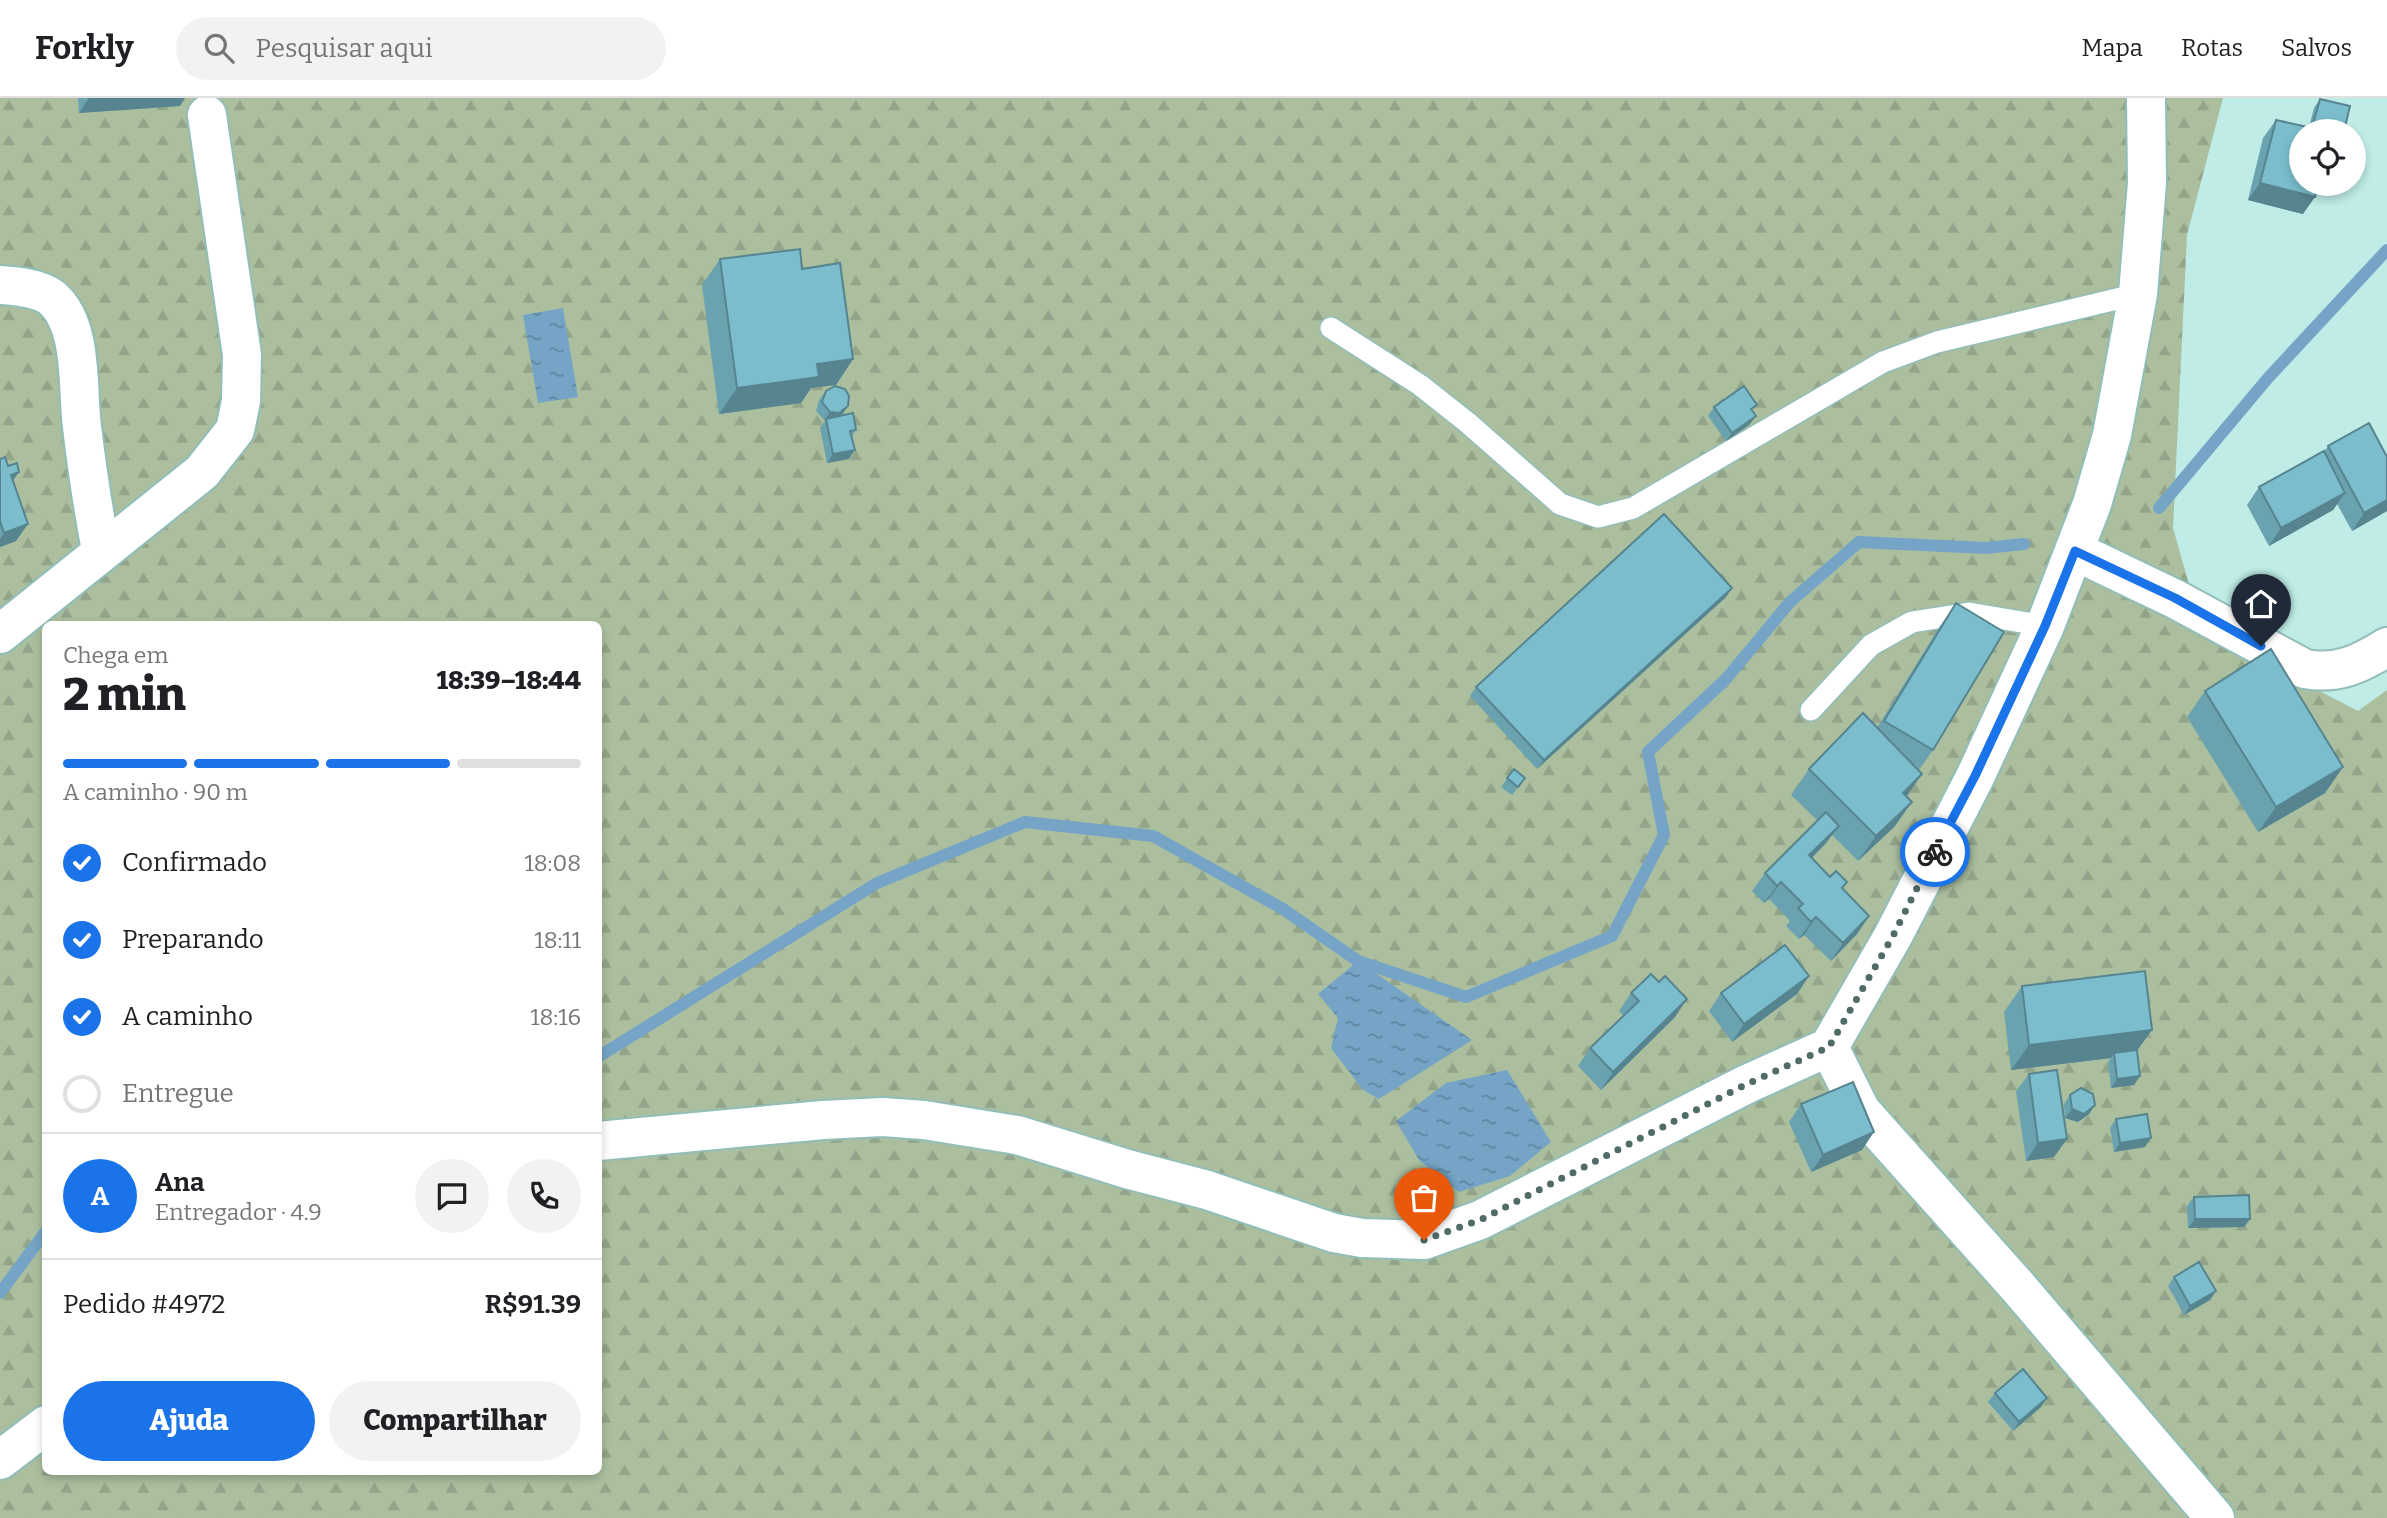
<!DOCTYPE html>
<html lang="pt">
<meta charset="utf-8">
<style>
body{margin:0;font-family:Bitter,serif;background:#f2f2f2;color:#202124;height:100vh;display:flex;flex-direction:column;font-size:26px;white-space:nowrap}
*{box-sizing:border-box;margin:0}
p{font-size:23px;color:#757577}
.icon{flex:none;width:38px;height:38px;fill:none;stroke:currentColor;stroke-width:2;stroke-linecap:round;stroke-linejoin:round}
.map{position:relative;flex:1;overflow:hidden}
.details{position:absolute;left:42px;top:523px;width:560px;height:854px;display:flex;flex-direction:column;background:#fff;border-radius:10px;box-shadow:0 4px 10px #0003}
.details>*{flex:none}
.tools{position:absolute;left:2289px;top:21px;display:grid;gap:14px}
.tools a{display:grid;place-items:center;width:77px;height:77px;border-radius:50%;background:#fff;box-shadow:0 4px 10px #0003;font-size:35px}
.pin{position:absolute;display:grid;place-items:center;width:60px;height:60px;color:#fff;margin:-72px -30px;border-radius:50% 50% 50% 0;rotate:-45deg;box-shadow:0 0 7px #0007}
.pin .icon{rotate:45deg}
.courier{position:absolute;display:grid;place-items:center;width:70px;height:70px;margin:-35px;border:5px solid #1a73e8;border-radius:50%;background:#fff;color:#222;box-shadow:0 2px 9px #0007}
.overview em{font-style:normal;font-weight:800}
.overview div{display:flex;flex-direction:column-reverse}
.overview{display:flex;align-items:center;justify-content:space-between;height:119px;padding:0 21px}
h1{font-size:46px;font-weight:800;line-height:52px}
.bar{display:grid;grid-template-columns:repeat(4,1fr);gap:10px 7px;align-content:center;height:84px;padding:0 21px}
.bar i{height:9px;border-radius:5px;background:#e0e0e0}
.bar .on{background:#1a73e8}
.bar p{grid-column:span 4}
.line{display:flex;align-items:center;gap:18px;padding:0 21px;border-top:2px solid #e0e0e0}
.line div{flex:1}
.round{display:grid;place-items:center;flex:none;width:74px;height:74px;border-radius:37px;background:#f2f2f2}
ol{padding:0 21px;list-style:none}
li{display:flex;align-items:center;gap:21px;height:77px}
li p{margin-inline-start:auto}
li .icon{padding:7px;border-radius:50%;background:#1a73e8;color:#fff;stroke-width:4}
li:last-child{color:#757577}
li i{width:38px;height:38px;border:4px solid #e0e0e0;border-radius:50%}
.action{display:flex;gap:14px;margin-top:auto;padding:14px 21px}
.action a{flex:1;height:80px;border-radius:42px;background:#1a73e8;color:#fff;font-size:28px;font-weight:800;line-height:80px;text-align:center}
.action a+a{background:#f2f2f2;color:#202124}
header{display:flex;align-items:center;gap:42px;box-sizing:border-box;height:98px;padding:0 35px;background:#fff;border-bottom:2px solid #e0e0e0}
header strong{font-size:33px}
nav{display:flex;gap:38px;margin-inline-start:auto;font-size:24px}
.search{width:490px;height:63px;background:#f2f2f2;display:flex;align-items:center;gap:18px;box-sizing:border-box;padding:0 24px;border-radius:38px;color:#757577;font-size:26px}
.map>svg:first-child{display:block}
.forest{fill:url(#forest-firs);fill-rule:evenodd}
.water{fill:url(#water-ripples)}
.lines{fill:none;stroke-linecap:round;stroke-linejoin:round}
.stream{stroke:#75a4c6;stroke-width:12}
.lane-casing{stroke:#92bdb8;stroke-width:24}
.street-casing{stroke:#92bdb8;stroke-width:42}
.secondary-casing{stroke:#92bdb8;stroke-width:42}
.lane{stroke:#fff;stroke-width:21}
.street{stroke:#fff;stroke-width:38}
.secondary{stroke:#fff;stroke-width:38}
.wall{fill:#6aa3af}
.shaded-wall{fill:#56848f}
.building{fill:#7bbdcc;stroke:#56848f;stroke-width:2}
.done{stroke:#506b68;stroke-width:7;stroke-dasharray:0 12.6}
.route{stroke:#1a73e8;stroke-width:9}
</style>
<header>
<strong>Forkly</strong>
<div class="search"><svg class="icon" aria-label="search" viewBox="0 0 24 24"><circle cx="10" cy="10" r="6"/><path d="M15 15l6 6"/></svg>Pesquisar aqui</div>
<nav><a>Mapa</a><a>Rotas</a><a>Salvos</a></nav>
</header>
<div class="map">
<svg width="2387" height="1420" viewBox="0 0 2387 1420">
<defs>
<pattern id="forest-firs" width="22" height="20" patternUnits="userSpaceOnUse" patternTransform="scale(1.75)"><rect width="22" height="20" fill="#abbf9f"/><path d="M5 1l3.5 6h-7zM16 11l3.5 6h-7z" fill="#92a489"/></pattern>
<pattern id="water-ripples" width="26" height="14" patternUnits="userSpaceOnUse" patternTransform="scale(1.75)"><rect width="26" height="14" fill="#75a4c6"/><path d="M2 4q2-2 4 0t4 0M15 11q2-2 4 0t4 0" fill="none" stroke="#5f85a1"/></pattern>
</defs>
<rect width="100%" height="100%" fill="#bfece6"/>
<path class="forest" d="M0,0H2223L2187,137L2173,430L2200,525L2265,565L2358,613L2387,592V1420H0ZM46,527H598V1374H46Z"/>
<path class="water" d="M563,210L578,299L538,305L523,217Z
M1358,863L1472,942L1379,1001L1363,992L1331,950L1338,920L1318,896Z
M1507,972L1551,1044L1510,1078L1459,1094L1419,1062L1396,1023L1446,985Z"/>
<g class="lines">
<path class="stream" d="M2159,410L2268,280L2387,152
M598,959L877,785L1025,724L1153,738L1283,811L1358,863L1466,899L1612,838L1664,737L1648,654L1726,581L1790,504L1859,444L1986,450L2024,446
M0,1195L46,1133"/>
<defs>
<path id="lane" d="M1331,230L1420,287L1468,325L1560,406L1598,419L1633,410L1883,264L1937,244L2138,196
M1811,612L1871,547L1912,524L1969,515L2045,528"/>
<path id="street" d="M0,187C16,188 39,190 52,200C84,227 77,292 82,329C87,370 93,411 101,452
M2075,453L2175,501L2305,571C2337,577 2360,566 2387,549
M0,536L202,374L235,332L241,303L242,257L207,17
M1829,949L1861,1013L2018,1189L2215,1420"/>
<path id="secondary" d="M598,1043L823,1022L883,1019L924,1022L1017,1037L1127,1071L1207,1092L1334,1135L1362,1140L1424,1142L1480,1122L1747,986L1829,949L1893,838L1975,679L2045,528L2092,406L2112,337L2138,196L2147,85L2146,0
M0,1362L46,1327"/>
</defs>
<use href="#lane" class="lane-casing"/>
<use href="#street" class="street-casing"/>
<use href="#secondary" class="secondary-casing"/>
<use href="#lane" class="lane"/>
<use href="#street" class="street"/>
<use href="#secondary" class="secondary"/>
</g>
<path class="wall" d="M78,0H185L180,8L79,15Z
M2320,1L2344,33H2301L2303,116L2248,102L2263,40L2276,22L2309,29L2314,10Z
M720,161L802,171L853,261L836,287L811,290L801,305L719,316L702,187Z
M826,293L841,318L856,332L852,338L849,361L827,365L820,330L825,323L816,313L819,302Z
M1714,309L1752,313L1756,318L1749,327L1726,343L1708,318Z
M2328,348L2387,359V413L2352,433L2337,406L2333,412L2269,448L2247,407L2259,389L2324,354Z
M0,361L13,383L16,443L0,449Z
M1732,490L1726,499L1537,671L1470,598L1476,589Z
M1956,505L1933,652L1919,672L1907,699L1912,704L1894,729L1858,763L1832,737L1826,745L1812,760L1869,818L1857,836L1831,863L1804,837L1799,841L1786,828L1790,823L1769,801L1764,805L1752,793L1765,775L1818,723L1791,697L1809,671L1877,630L1938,531Z
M2205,593L2343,669L2325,695L2258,734L2187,619Z
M1514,671L1525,680L1512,697L1501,689Z
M1809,878L1797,896L1732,944L1709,913L1721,895Z
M2022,888L2137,953L2134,987L2111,990L2108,964L2111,960L2011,972L2004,914Z
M1631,895L1675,919L1601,992L1578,968L1590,950L1624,918L1619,913Z
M2029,976L2054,1059L2026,1063L2016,993Z
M2070,997L2095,1007L2089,1016L2078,1024L2065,1020L2064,1006Z
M1801,1006L1862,1052L1811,1074L1789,1024Z
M2116,1021L2145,1049L2114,1054L2110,1030Z
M2194,1099L2250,1121L2244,1129L2188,1130L2187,1108Z
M2174,1179L2210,1202L2184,1217L2168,1188Z
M1995,1295L2047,1300L2041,1309L2013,1333L1988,1304Z"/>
<path class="shaded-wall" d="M89,0H185L180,8L79,15Z
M2260,85L2315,99L2303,116L2248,102Z
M853,261L836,287L811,290L801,305L719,316L737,290L817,266Z
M848,308L842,317L826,321L824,323L830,314Z
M1756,318L1749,327L1726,343L1732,335Z
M855,352L849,361L827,365L833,356Z
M19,374L7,391L11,377Z
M2345,395L2333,412L2269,448L2281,430Z
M2387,402V413L2352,433L2364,415Z
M28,426L16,443L0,449V441L4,435Z
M1732,490L1726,499L1537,671L1544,662Z
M2343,669L2325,695L2258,734L2276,709Z
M1922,676L1904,702L1903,695Z
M1912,704L1894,729L1858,763L1876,738Z
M1839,728L1826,745L1797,775L1809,757Z
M1781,784L1769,801L1764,805L1777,788Z
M1869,818L1857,836L1831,863L1843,845Z
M1816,819L1804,837L1799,841L1811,824Z
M1809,878L1797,896L1732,944L1744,926Z
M1687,901L1675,919L1601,992L1613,974Z
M2152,932L2134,957L2114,955L2111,960L2011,972L2029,947Z
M2140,978L2134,987L2111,990L2117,981Z
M2095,1007L2089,1016L2078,1024L2065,1020L2072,1011Z
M1874,1034L1862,1052L1811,1074L1823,1057Z
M2151,1040L2145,1049L2114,1054L2120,1045Z
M2067,1041L2054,1059L2026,1063L2038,1045Z
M2195,1121H2250L2244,1129L2188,1130Z
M2216,1193L2210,1202L2184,1217L2190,1208Z
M2047,1300L2041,1309L2013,1333L2019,1324Z"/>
<path class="building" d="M2320,1L2350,8L2344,33H2326L2312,30Z
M2276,22L2326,33H2301V86H2318L2315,99L2260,85Z
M800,151L802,171L840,165L853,261L817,266L819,279L737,290L720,161Z
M835,288L845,291L849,298L848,308L839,315L830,314L822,304L826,293Z
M1744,288L1757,307L1751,311L1756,318L1732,335L1714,309Z
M853,315L856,332L850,333L855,352L833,356L826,321Z
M2369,325L2387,359V402L2364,415L2328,348Z
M2324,353L2345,395L2281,430L2259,389Z
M5,359L8,368L17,365L19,374L11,377L28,426L4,435L0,423V361Z
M1664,416L1732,490L1544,662L1476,589Z
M1956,505L2004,534L1933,652L1884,623Z
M2271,551L2343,669L2276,709L2205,593Z
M1863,615L1922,676L1903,695L1912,704L1876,738L1809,671Z
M1514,671L1525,680L1518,689L1507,680Z
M1826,714L1839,728L1809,757L1830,779L1836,773L1847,784L1842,790L1869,818L1843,845L1816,819L1811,824L1798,810L1803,806L1781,784L1777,788L1765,775Z
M1785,847L1809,878L1744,926L1721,895Z
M2145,873L2152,932L2029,947L2022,888Z
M1651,876L1659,884L1665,878L1687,901L1613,974L1590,950L1639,903L1631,895Z
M2137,952L2140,978L2117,981L2114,955Z
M2057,972L2067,1041L2038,1045L2029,976Z
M1853,984L1874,1034L1823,1057L1801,1006Z
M2081,990L2093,996L2095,1007L2084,1016L2072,1011L2070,997Z
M2147,1016L2151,1040L2120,1045L2116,1021Z
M2249,1097L2250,1121H2195L2194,1099Z
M2199,1164L2216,1193L2190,1208L2174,1179Z
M2023,1271L2047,1300L2019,1324L1995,1295Z"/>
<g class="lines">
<path class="done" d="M1424,1142L1480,1122L1747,986L1829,949L1893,838L1935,754"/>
<path class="route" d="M1935,754L1975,678L2045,528L2075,453L2175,500L2261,548"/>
</g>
</svg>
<div class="tools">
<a><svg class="icon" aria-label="locate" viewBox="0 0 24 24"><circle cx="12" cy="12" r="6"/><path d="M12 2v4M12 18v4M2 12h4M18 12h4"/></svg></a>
</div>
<div class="pin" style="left:1424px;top:1142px;background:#ea580c"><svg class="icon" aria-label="bag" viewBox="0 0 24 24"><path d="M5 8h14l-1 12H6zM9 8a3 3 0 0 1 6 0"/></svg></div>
<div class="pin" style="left:2261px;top:548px;background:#1f2937"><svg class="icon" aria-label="home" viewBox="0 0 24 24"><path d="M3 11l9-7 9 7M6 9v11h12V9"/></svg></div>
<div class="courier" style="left:1935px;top:754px"><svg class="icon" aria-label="bike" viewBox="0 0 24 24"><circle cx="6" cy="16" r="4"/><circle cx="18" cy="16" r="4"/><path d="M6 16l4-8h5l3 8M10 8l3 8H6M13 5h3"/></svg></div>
<section class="details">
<div class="overview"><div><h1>2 min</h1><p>Chega em</p></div><em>18:39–18:44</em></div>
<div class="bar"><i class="on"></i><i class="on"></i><i class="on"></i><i></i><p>A caminho · 90 m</p></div>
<ol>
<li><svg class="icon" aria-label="check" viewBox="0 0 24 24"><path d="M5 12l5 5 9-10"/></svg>Confirmado<p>18:08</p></li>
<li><svg class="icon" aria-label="check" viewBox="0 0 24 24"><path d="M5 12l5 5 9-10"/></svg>Preparando<p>18:11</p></li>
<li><svg class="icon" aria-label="check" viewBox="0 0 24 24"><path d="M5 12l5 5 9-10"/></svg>A caminho<p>18:16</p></li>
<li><i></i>Entregue</li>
</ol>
<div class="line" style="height:126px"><b class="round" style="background:#1a73e8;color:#fff">A</b><div><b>Ana</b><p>Entregador · 4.9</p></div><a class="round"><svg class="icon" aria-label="chat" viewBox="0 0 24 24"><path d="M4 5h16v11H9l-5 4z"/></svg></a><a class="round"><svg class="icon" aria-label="phone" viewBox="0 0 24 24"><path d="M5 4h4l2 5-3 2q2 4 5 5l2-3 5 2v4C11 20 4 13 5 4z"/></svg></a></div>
<div class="line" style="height:91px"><div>Pedido #4972</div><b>R$91.39</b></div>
<div class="action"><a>Ajuda</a><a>Compartilhar</a></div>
</section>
</div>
